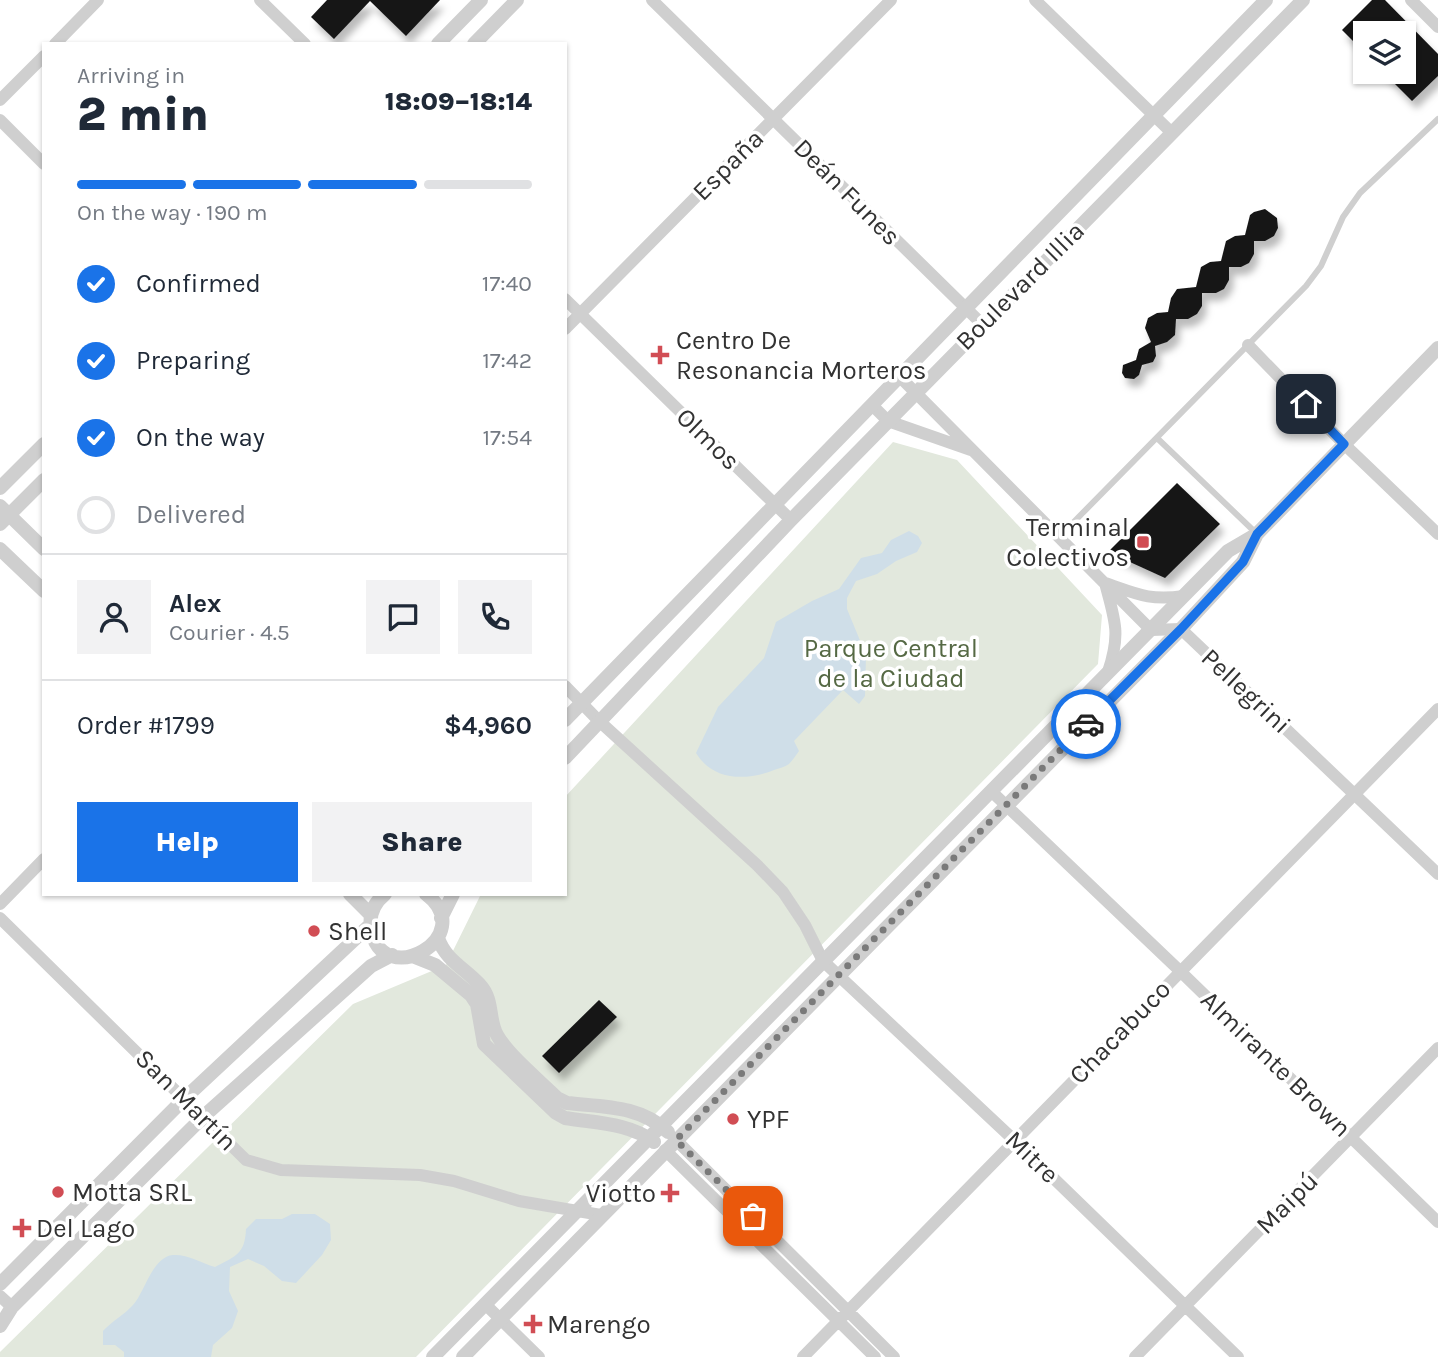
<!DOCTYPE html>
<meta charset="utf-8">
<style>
body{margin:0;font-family:Karla,sans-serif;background:#f2f2f3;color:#1f2937;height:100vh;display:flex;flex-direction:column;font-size:26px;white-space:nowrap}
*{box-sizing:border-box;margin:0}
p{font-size:23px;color:#747a83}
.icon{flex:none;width:38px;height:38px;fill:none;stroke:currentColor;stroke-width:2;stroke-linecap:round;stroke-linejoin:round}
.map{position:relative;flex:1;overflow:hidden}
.drawer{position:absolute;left:42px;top:42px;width:525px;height:854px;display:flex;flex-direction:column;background:#fff;border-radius:0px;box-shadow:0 2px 5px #0004}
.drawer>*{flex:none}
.fabs{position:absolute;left:1353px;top:21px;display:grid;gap:14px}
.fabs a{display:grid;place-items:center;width:63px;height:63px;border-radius:0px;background:#fff;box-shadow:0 2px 5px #0004;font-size:35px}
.pin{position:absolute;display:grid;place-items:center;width:60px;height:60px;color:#fff;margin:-30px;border-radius:14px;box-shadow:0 4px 10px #0006}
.courier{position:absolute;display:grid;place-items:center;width:70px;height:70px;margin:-35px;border:5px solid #1a73e8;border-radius:50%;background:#fff;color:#222;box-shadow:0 2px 9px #0007}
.head em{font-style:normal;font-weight:800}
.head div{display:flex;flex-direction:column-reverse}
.head{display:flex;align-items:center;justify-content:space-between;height:119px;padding:0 35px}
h1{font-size:46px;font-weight:800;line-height:52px}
.bar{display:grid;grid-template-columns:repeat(4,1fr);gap:10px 7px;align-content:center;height:84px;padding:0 35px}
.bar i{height:9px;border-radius:5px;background:#e0e1e3}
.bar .current{background:#1a73e8}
.bar p{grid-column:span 4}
.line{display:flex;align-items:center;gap:18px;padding:0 35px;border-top:2px solid #e0e1e3}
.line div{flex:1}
.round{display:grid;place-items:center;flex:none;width:74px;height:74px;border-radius:0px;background:#f2f2f3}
ol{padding:0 35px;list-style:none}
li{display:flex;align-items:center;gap:21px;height:77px}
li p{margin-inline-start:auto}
li .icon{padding:7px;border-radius:50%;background:#1a73e8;color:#fff;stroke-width:4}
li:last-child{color:#747a83}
li i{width:38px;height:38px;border:4px solid #e0e1e3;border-radius:50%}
.action{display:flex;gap:14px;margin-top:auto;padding:14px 35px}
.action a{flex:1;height:80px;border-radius:0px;background:#1a73e8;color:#fff;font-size:28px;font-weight:800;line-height:80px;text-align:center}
.action a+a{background:#f2f2f3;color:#1f2937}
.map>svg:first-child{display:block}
.green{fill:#e2e8dd}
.water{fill:#cfdee8}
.building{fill:#191919;filter:url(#shadow)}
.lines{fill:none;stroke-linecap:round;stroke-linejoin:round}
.service{stroke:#cfcfcf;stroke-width:6}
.minor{stroke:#cfcfcf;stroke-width:12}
.tertiary{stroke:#cfcfcf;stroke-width:14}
.done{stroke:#7a7a7a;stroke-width:7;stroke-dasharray:0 12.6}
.route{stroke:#1a73e8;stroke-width:9}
.poi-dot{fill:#d14d54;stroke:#fff;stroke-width:2.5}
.labels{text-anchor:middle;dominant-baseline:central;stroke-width:7;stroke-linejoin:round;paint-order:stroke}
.street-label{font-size:26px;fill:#323232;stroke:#fff}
.poi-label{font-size:26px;fill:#323232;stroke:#fff;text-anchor:start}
.park-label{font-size:26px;fill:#556944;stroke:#fff}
</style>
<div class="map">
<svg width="1438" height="1357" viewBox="0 0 1438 1357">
<defs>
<filter id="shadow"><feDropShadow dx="4.5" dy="8" stdDeviation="3.5" flood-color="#0004"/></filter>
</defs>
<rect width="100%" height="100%" fill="#fff"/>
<path class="green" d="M893,442L957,460L1102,615L1098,664L416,1357H0V1352L353,1004L446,965L481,894H565V797Z"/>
<path class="water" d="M909,531L918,536L922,543L917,552L896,561L877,574L856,581L847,598V609L866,655L865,696L859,704L843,690L794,741L799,751C796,755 793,760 789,764C785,767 779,768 774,770C746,781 713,781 696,753L718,707L764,658L776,622L812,601L839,589L861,558L882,553L891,540Z
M292,1214H315L330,1224L331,1240L322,1255L296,1283L282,1281L264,1266L248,1259L230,1267L229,1291L238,1311L232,1328L213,1345L211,1357H124V1352L115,1345H103V1331C112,1321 124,1315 133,1305C145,1292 152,1257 173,1255C187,1254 201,1263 215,1267C236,1256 245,1254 246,1229L256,1219H282Z"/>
<path class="building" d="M327,0H440L406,36L370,1L334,39L311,17Z
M1372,0H1385L1438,54V76L1412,101L1383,72H1404V33H1365V53L1342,30Z
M1265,209L1277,218L1278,228L1274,236L1265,241H1254V254L1249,263L1241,267H1229V280L1224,289L1216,293H1202V306L1197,314L1188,319H1176L1175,335L1167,342L1155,346L1156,356L1153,362L1142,365L1139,375L1134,379L1125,378L1122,373L1123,365L1136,360L1139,349L1151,342L1145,328L1148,318L1157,313L1168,312L1171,298L1177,289L1196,287L1201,267L1210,262L1221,261L1226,241L1235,236L1245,235L1250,215L1254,212Z
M1177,483L1220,524L1165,578L1108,552Z
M599,1000L617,1017L559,1073L542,1056Z"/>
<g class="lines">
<path class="service" d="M1157,438L1256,533
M1059,537L1306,286L1321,266L1343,217L1360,193L1438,119"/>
<path class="minor" d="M260,0L305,44
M652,0L982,324
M1035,0L1172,133
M1411,0L1438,27
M55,44L98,0
M0,100L44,56
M0,120L44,164
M565,299L791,520
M565,329L891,0
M1248,345L1344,444L1438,534
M900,377L1151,630L1181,629L1438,874
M872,405L888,421L971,450
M1108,672C1121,633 1115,621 1105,583C1137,594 1149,601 1184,596
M565,686L598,720L757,865L783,892L805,925L823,961L1014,1140L1238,1357
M991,791L1180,971L1438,1222
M0,904L44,859
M0,918L246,1160L281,1170L420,1175L454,1181L519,1201L601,1215
M676,1140L894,1357
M665,1150L875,1357
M0,1296L12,1307
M485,1304L539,1357
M803,1357L1438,709
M1135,1357L1438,1048"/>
<path class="tertiary" d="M438,44L481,0
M474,44L517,0
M0,488L44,444
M0,506L44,549
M0,524L44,480
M0,549L44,591
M565,720L1266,0
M565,758L791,520L1303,0
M350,894L371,915
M385,894C374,903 369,915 371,928C381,993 481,936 426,894
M441,918L453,894
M438,938C446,961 465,968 480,985C494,1000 488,1020 497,1035C508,1055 540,1081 557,1098L567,1103C603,1107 640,1105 668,1132
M415,957L435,965L471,995L477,1004L484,1044L556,1113L565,1118C595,1123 630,1123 654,1142
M0,1284L185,1098L371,924
M0,1326L12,1307L204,1116L371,966L392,955
M433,1357L1228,551L1257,534L1438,348
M463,1357L1181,629L1243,562L1256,536"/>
</g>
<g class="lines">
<path class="done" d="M753,1216L676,1140L1086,724"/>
<path class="route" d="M1086,724L1181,629L1243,562L1257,534L1344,444L1306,404"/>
</g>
<g class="poi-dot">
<path d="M656.5 344.5h7v7h7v7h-7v7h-7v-7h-7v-7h7z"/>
<rect x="1136" y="535" width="14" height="14" rx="3.5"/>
<circle cx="314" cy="931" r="7"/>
<circle cx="733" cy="1119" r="7"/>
<circle cx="58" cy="1192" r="7"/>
<path d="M666.5 1182.5h7v7h7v7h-7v7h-7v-7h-7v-7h7z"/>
<path d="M18.5 1217.5h7v7h7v7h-7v7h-7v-7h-7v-7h7z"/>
<path d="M529.5 1313.5h7v7h7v7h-7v7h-7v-7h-7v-7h7z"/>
</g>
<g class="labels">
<g class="street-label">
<text transform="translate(728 165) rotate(-45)">España</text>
<text transform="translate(847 192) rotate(45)">Deán Funes</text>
<text transform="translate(1020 286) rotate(-45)">Boulevard Illia</text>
<text transform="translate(708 439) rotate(44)">Olmos</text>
<text transform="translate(1246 691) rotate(43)">Pellegrini</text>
<text transform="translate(1120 1032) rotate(-46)">Chacabuco</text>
<text transform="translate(1276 1064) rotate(44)">Almirante Brown</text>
<text transform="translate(186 1100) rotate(45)">San Martín</text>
<text transform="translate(1032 1157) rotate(44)">Mitre</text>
<text transform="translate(1287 1203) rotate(-45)">Maipú</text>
</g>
<g class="poi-label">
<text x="676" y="340">Centro De<tspan x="676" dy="30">Resonancia Morteros</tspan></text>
<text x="1129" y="527" text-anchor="end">Terminal<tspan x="1129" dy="30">Colectivos</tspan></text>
<text x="328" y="931">Shell</text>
<text x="747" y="1119">YPF</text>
<text x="72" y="1192">Motta SRL</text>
<text x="656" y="1193" text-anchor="end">Viotto</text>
<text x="36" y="1228">Del Lago</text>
<text x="547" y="1324">Marengo</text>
</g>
<g class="park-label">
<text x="891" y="648">Parque Central<tspan x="891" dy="30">de la Ciudad</tspan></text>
</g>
</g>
</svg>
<div class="fabs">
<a><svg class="icon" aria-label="layers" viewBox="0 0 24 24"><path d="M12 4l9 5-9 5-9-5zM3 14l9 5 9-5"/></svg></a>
</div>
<div class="pin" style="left:753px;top:1216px;background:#ea580c"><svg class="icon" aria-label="bag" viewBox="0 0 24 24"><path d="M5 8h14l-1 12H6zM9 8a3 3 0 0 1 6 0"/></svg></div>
<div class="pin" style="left:1306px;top:404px;background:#1f2937"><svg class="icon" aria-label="home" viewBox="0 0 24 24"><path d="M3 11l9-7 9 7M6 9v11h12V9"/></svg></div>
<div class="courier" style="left:1086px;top:724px"><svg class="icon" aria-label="car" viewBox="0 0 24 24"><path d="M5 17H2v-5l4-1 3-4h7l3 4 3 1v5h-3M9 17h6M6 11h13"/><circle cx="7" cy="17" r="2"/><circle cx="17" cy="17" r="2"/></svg></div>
<section class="drawer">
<div class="head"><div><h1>2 min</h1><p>Arriving in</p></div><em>18:09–18:14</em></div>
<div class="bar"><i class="current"></i><i class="current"></i><i class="current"></i><i></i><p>On the way · 190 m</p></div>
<ol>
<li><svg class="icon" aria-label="check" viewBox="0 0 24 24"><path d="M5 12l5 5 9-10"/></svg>Confirmed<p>17:40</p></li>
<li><svg class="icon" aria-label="check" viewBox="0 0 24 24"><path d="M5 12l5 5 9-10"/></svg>Preparing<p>17:42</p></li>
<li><svg class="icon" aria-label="check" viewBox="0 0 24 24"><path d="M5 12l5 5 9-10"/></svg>On the way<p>17:54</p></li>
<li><i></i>Delivered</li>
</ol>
<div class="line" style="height:126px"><a class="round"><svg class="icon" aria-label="person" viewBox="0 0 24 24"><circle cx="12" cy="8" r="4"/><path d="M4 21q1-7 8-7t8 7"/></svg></a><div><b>Alex</b><p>Courier · 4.5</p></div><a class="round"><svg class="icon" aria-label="chat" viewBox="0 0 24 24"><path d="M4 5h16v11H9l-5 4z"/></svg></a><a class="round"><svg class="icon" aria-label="phone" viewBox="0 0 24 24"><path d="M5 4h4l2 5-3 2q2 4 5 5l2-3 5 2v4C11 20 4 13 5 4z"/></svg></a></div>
<div class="line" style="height:91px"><div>Order #1799</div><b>$4,960</b></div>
<div class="action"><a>Help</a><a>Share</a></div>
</section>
</div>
